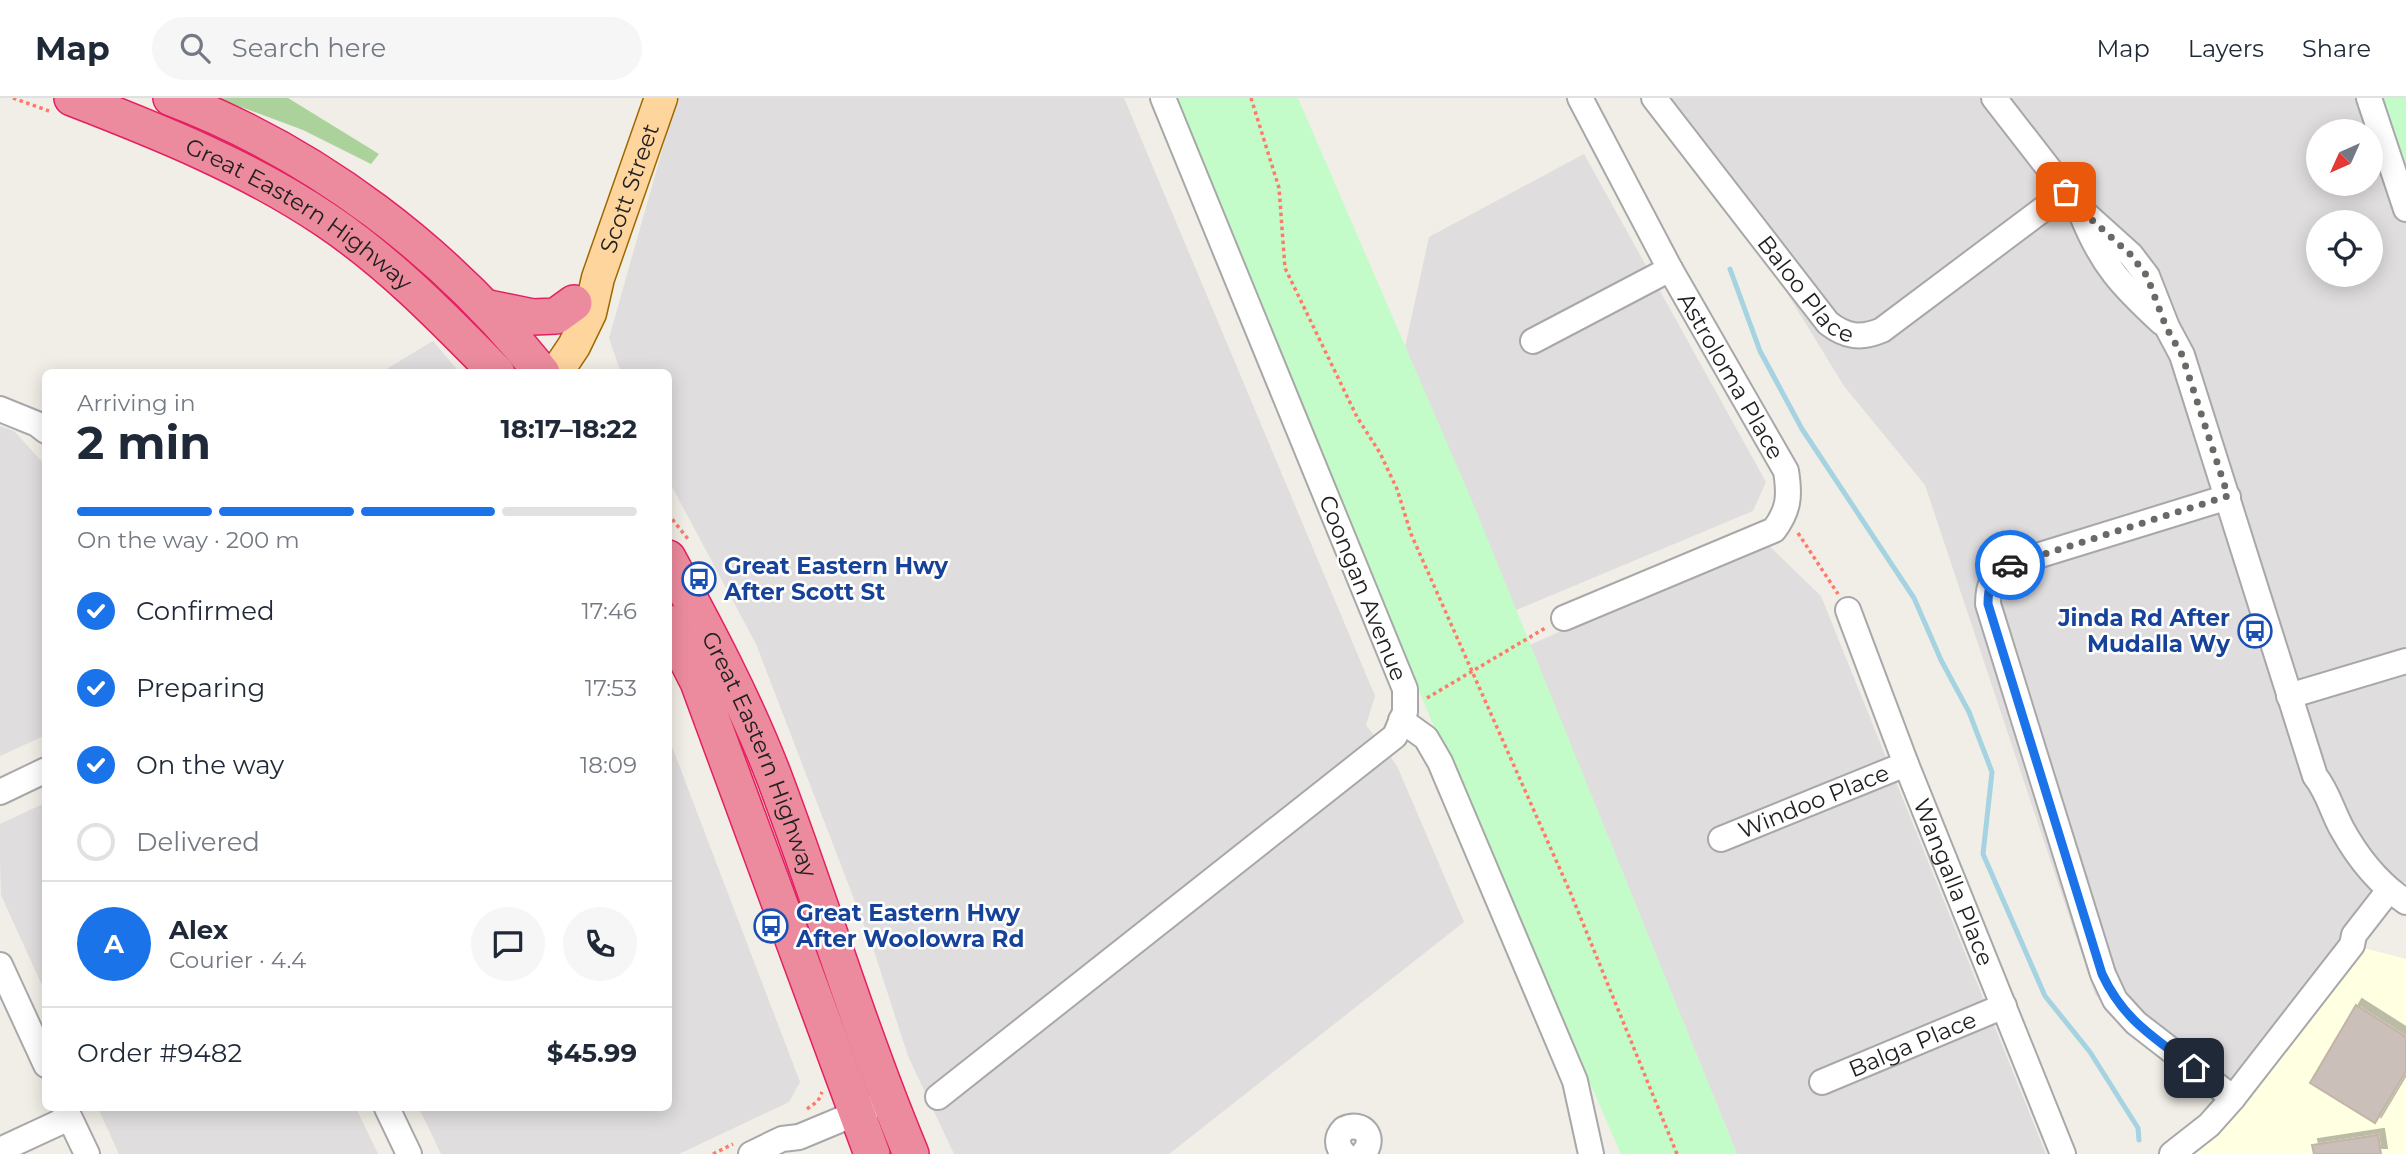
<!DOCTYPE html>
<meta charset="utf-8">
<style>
body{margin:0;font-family:Montserrat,sans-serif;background:#f6f6f7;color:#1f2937;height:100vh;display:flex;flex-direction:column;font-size:26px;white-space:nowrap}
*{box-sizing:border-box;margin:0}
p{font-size:23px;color:#747a83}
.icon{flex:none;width:38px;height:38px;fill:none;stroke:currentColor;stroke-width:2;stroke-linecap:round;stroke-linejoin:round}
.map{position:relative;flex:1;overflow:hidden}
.sheet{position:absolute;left:42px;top:271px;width:630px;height:742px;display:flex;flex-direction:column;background:#fff;border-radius:10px;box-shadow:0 4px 18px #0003}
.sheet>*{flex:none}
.needle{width:46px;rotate:225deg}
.buttons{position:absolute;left:2306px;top:21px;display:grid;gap:14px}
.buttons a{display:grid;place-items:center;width:77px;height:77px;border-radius:50%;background:#fff;box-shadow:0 4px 18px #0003;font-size:35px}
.pin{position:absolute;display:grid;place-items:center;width:60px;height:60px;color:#fff;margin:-30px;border-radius:14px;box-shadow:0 4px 10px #0006}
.courier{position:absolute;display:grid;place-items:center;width:70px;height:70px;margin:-35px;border:5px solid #1a73e8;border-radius:50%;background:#fff;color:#222;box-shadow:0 2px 9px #0007}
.headline em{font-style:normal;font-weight:700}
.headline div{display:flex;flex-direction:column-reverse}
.headline{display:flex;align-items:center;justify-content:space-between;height:119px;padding:0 35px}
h1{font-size:46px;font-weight:700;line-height:52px}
.bar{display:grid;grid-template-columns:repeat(4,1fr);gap:10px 7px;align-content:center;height:84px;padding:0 35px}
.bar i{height:9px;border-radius:5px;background:#e0e1e3}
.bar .on{background:#1a73e8}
.bar p{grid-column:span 4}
.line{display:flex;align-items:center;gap:18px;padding:0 35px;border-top:2px solid #e0e1e3}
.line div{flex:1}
.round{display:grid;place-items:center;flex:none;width:74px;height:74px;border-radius:37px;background:#f6f6f7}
ol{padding:0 35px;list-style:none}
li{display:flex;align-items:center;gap:21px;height:77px}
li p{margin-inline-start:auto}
li .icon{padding:7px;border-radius:50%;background:#1a73e8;color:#fff;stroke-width:4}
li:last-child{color:#747a83}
li i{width:38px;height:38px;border:4px solid #e0e1e3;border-radius:50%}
header{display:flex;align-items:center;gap:42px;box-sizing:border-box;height:98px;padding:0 35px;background:#fff;border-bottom:2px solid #e0e1e3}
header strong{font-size:33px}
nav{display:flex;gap:38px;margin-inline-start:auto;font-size:24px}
.search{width:490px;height:63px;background:#f6f6f7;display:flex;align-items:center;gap:18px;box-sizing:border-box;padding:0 24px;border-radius:38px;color:#747a83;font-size:26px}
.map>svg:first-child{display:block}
.residential{fill:#dfdddd;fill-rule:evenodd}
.education{fill:#ffffe2}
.forest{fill:#aad29a}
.park{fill:#c3fcc8}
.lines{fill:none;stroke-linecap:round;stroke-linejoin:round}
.stream{stroke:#a5d3e1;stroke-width:5}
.building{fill:#cac0b9;stroke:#c4b4a8;stroke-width:2;filter:url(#shadow)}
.minor-casing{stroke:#a8a8a8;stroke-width:28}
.major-casing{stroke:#9d6900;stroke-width:35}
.highway-casing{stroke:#e41f62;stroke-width:38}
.path{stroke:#ff7a6a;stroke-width:3.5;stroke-dasharray:3.5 3.5;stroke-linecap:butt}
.minor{stroke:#fff;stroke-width:24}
.major{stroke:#ffd59e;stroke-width:32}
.highway{stroke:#ec8b9d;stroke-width:35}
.done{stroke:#6a6966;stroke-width:7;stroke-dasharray:0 12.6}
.route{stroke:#1a73e8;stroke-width:9}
.labels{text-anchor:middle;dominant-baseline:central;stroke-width:5;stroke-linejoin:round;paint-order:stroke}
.street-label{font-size:23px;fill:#212121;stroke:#fff}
.transit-label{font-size:23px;font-weight:bold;fill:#164399;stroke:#fff;text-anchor:start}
</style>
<header>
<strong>Map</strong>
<div class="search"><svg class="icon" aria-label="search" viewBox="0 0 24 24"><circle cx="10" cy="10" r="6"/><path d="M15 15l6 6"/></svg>Search here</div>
<nav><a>Map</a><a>Layers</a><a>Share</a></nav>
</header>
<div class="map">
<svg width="2406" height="1056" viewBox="0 0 2406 1056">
<defs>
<filter id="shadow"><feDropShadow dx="6" dy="-6" stdDeviation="0" flood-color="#0004"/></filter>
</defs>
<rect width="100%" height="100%" fill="#f1eee7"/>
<path class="residential" d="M677,0H1124L1375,598L1366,627L1397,668L1464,824L1169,1056H954L908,958L874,853L756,546L669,383L668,275H621L609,240Z
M1645,0H2384L2406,69V785L2404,784L2234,1012L2114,921L2095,896L1925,387L1844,288L1766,161ZM2319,33H2371V86H2319ZM2319,124H2371V177H2319Z
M1584,56L1766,384L1753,413L1516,512L1405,249L1429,139Z
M433,243L460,275H380Z
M0,328L14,333L45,367L46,637L0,658Z
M1763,442L1821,498L2046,1056H1737L1530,547Z
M669,641L800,984L789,1004L679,1056H441L419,1010H668Z
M45,705V894L1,797L0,762V726Z
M98,1010H356L378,1056H119Z"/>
<path class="education" d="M2352,847L2406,861V1056H2172Z"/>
<path class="forest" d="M217,0H288L379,56L371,66L303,32Z"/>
<path class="park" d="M1175,0H1298L1473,405L1737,1056H1621L1429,617Z
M2384,0H2406V69Z"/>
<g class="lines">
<path class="stream" d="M1730,171L1760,253L1802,331L1914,500L1941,562L1969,614L1992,674L1983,756L2045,898L2090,954L2138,1030L2139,1042"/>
</g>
<path class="building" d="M2356,907L2406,939V973L2375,1025L2310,985Z
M2378,1037L2381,1056H2314L2312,1047Z"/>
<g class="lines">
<defs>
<g id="minor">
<path id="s1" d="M1654,0L1828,225C1846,239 1861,241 1882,232L2066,94"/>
<path d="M1994,0L2081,112L2131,157L2147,178L2167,229L2182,257L2315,678C2328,694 2332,713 2342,731C2358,760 2379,786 2406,804"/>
<path d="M2369,0L2406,111"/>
<path d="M2082,117C2102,167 2122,188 2161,224"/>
<path d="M1533,243L1670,171"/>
<path d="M0,311L37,326L46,333"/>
<path d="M2228,399L2011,466C1993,475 1988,487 1988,506L2103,876L2115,902L2136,925L2233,1000"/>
<path id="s2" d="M1848,512L1906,666L2063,1056"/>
<path d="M1564,520L1774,432C1789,412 1790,398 1786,373L1670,171L1580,0"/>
<path d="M2289,598L2406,563"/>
<path d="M1401,622L1426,640L1440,664L1575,983L1591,1056"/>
<path d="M0,694L46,672"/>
<path id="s3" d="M1721,741L1906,666"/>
<path d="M0,867L46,967"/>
<path id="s4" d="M1822,984L2004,908"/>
<path d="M938,999L1395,638L1405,614V591L1163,0"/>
<path d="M65,1010L87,1056"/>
<path d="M387,1010L409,1056"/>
<path d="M0,1052L69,1020"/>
<path d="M751,1056L782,1041L799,1039L871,1009"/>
<path d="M1344,1056C1336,1048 1336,1039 1344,1031C1363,1022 1377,1040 1363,1056"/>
<path d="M2172,1056L2209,1027L2233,1000L2352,847L2354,837L2389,792"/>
</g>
<g id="major">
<path id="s5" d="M556,275L574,248L590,215L598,180L661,0"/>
</g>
<g id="highway">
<path id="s6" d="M72,0C160,34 247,69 326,122C390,165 444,221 497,275"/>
<path d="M171,0C316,55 446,154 542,275"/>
<path d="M484,209L533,219L556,218L574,205"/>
<path id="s7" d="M668,460C706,530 744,601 773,676C821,802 859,932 911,1056"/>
<path d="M668,525L698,584L872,1056"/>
</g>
</defs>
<use href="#minor" class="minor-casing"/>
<use href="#major" class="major-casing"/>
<use href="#highway" class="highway-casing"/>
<path class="path" d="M13,0L49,13
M1251,0L1279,90L1285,170L1357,319L1380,355L1397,391L1411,436L1571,796L1677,1056
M668,416L688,441
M1798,435L1838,496
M1427,600L1547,529
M807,1011L818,1003L822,994
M713,1056L733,1046"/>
<use href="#minor" class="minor"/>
<use href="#major" class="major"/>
<use href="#highway" class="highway"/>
</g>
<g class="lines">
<path class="done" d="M2010,467L2228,398L2182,257L2166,229L2147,178L2131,157L2081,112L2066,94"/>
<path class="route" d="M2010,467C1992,475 1988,488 1988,506L2102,876C2124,923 2154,939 2194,970"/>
</g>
<defs>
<symbol id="bus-ring" viewBox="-11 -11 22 22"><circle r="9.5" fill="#fff" stroke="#1a4fb4" stroke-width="1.5"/><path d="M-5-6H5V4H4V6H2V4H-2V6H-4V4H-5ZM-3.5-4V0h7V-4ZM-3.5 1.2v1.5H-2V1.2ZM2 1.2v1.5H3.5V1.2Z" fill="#1a4fb4"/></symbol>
</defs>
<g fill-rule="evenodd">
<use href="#bus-ring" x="680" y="462" width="38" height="38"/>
<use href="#bus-ring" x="2236" y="514" width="38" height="38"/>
<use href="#bus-ring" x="752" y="809" width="38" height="38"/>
</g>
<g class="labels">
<g class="street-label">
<text stroke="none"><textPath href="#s5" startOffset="200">Scott Street</textPath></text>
<text stroke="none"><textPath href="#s6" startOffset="256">Great Eastern Highway</textPath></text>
<text stroke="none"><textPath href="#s1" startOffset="245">Baloo Place</textPath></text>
<text transform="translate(1731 278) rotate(60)">Astroloma Place</text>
<text transform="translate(1363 490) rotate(68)">Coongan Avenue</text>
<text stroke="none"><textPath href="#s7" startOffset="217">Great Eastern Highway</textPath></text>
<text stroke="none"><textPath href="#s3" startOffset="100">Windoo Place</textPath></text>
<text stroke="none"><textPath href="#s2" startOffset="292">Wangalla Place</textPath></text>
<text stroke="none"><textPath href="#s4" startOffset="98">Balga Place</textPath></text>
</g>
<g class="transit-label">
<text x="724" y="468">Great Eastern Hwy<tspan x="724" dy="26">After Scott St</tspan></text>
<text x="2230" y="520" text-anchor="end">Jinda Rd After<tspan x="2230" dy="26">Mudalla Wy</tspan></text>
<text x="796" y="815">Great Eastern Hwy<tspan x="796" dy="26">After Woolowra Rd</tspan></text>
</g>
</g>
</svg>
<div class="buttons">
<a><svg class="needle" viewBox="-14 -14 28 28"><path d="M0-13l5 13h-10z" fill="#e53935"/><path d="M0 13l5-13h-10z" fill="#747a83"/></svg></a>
<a><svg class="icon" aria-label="locate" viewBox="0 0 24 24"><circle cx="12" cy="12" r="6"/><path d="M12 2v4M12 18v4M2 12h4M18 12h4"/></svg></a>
</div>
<div class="pin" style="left:2066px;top:94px;background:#ea580c"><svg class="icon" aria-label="bag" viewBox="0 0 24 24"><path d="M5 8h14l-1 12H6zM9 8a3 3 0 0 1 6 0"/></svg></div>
<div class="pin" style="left:2194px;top:970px;background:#1f2937"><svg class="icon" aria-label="home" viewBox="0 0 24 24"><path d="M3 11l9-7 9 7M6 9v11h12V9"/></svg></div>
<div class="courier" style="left:2010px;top:467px"><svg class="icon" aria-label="car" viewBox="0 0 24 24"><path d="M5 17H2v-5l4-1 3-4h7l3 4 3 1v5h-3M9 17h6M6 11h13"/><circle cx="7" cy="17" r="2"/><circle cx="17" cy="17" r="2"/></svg></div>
<section class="sheet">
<div class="headline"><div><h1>2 min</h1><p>Arriving in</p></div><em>18:17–18:22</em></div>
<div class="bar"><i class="on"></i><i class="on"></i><i class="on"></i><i></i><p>On the way · 200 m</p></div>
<ol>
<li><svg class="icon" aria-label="check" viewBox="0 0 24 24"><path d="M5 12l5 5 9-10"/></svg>Confirmed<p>17:46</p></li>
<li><svg class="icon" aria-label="check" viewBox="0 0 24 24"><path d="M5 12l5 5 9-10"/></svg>Preparing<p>17:53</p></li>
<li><svg class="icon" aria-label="check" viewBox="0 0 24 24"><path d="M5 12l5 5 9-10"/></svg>On the way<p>18:09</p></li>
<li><i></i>Delivered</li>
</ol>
<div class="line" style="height:126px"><b class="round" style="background:#1a73e8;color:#fff">A</b><div><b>Alex</b><p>Courier · 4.4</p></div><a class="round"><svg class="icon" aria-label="chat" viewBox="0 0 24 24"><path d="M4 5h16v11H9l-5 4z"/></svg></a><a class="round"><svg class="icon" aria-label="phone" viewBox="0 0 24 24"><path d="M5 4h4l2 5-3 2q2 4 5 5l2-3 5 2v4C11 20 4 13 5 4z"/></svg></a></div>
<div class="line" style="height:91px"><div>Order #9482</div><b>$45.99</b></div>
</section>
</div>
